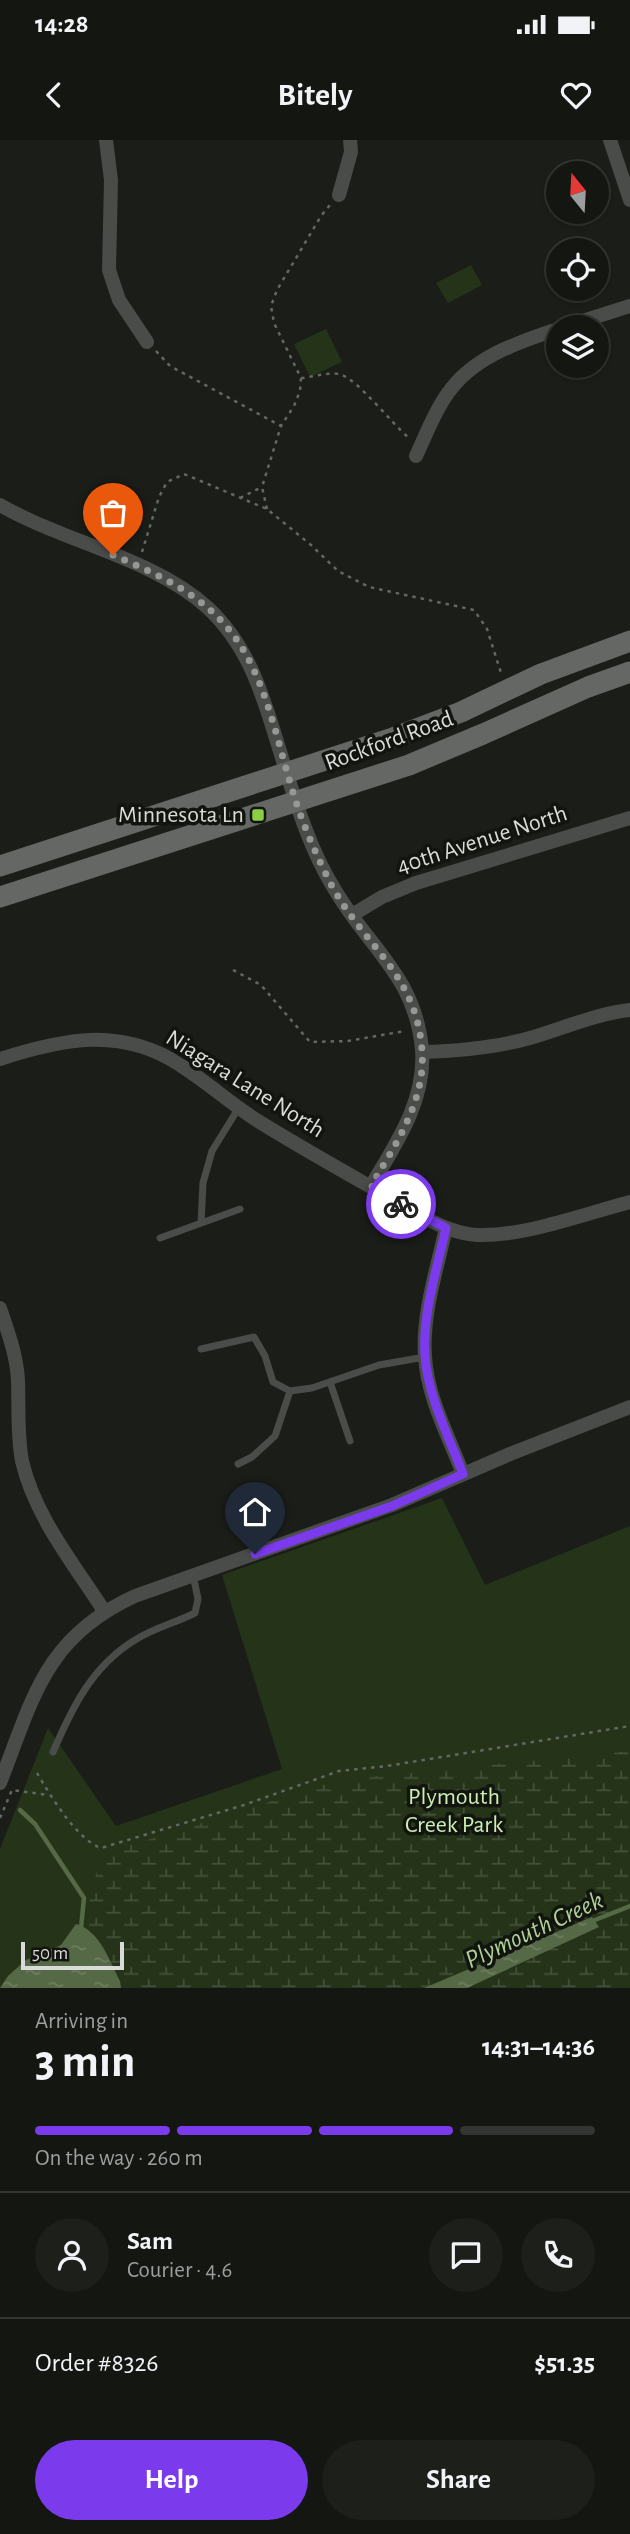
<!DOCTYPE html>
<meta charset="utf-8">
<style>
body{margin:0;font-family:"Alegreya Sans",sans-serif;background:#1d1f1b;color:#f1f3f6;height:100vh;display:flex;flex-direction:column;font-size:26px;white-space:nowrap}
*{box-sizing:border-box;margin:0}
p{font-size:23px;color:#9d9f9f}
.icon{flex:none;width:38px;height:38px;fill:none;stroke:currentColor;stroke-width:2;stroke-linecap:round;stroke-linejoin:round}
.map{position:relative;height:1848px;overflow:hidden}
.details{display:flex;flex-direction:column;background:#141612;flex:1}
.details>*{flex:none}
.needle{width:46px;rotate:342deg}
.fabs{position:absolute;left:546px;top:21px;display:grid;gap:14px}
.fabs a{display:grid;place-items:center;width:63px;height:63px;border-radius:50%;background:#141612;box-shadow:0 2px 5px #0004,0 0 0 2px #333532;font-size:35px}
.scale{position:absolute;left:21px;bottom:18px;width:103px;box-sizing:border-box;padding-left:7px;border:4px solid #d9dbd8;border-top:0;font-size:19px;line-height:24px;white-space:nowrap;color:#d9dbd8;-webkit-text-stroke:5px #11140f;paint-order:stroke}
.pin{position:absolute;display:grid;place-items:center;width:60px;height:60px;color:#fff;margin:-72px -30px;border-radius:50% 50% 50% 0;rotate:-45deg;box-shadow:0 0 7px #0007}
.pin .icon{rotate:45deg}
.courier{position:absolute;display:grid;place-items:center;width:70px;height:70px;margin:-35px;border:5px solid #7c3aed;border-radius:50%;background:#fff;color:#222;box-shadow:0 2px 9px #0007}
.overview em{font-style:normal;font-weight:600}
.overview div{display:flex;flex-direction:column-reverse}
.overview{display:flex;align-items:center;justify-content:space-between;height:119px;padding:0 35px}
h1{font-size:46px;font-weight:600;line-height:52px}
.bar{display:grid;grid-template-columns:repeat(4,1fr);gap:10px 7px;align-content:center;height:84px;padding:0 35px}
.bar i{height:9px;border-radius:5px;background:#333532}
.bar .active{background:#7c3aed}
.bar p{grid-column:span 4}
.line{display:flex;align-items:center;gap:18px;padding:0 35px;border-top:2px solid #333532}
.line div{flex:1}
.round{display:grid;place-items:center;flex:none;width:74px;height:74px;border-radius:37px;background:#1d1f1b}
.primary-button{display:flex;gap:14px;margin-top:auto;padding:14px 35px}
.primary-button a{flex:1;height:80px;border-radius:42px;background:#7c3aed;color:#fff;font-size:28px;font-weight:600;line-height:80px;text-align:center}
.primary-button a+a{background:#1d1f1b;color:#f1f3f6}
.status{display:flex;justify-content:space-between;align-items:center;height:49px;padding:0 35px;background:#141612;direction:ltr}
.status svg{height:19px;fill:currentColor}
header{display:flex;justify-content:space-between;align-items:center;height:91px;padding:0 35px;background:#141612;font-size:32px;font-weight:600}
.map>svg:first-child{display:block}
.green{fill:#253418}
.wetland{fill:url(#wetland-marsh)}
.water{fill:url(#water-ripples)}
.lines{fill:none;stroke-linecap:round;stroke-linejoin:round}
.stream{stroke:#566947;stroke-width:4.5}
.path{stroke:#656763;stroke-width:2.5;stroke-dasharray:3.5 5;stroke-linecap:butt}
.service{stroke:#4a4c49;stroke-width:7}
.minor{stroke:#4a4c49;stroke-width:14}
.secondary{stroke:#646763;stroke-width:21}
.done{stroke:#969895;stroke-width:7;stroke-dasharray:0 12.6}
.route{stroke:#7c3aed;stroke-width:9}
.poi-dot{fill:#8bce46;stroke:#11140f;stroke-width:2.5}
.labels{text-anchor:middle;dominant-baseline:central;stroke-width:7;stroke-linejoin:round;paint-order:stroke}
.street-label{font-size:24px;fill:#d9dbd8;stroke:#11140f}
.poi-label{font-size:24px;fill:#d9dbd8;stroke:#11140f;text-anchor:end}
.park-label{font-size:24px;fill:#cceeb1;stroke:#11140f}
.water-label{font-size:26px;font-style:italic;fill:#b0d196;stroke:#11140f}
</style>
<div class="status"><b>14:28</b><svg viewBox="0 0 49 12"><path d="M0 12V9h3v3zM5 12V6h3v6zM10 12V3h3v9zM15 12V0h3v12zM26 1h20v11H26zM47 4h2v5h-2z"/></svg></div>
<header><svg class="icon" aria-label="back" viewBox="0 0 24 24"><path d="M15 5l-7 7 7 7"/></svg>Bitely<svg class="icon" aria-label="heart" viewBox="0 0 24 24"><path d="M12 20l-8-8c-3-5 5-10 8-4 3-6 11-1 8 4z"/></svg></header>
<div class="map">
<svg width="630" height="1848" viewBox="0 0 630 1848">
<defs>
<pattern id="wetland-marsh" width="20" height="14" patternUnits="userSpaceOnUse" patternTransform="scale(1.75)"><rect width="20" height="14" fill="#253418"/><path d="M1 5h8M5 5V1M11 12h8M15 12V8" fill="none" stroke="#445139"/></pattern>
<pattern id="water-ripples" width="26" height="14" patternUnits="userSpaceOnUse" patternTransform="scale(1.75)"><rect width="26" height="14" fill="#566947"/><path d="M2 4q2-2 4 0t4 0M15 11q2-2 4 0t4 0" fill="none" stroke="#6e7e61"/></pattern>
</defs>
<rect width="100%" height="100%" fill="#1a1d18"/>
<path class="green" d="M471,125L482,145L448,163L436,143Z
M326,189L342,222L310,237L294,204Z
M442,1358L485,1445L630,1386V1848H0V1709L48,1588L116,1686L282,1629L222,1435Z"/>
<path class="wetland" d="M630,1611V1848H467L511,1827L592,1777L424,1848H121L120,1841L96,1796L86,1787L91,1750L103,1714L339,1640Z"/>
<path class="water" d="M592,1777L599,1787L467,1848H424Z
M76,1784C100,1791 109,1820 120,1841L121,1848H0L8,1836L26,1820L61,1805Z"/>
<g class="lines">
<path class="stream" d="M20,1670L35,1684L84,1758L81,1788
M590,1782L630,1766"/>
<path class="path" d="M156,211L170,226L281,286
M301,238C314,237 326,232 339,234C357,238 392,284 408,297
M240,358L262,347
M267,369L262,347L281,286L294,266L300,251L301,238L274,183L271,166L277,150L321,76L330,65
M142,412L159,357L167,342L184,334L267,369L311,405L338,431L369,447L474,470L487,489L501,533
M233,830L261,845L310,902L348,901L405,891
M37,1633C50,1655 77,1700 101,1708L244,1665L339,1631L387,1626L630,1586
M0,1678L12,1650L48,1655"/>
<path class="service" d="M201,1083L203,1043L212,1011L238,969
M160,1098L240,1069
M201,1209L254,1197L265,1216L273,1242L290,1251L312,1248L379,1225L425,1217
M330,1242L350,1301
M238,1324L252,1317L275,1296L290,1251
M53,1612C72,1568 92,1526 135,1500C154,1488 175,1483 195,1473L198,1459L193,1435"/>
<path class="minor" d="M106,0L111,40L109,130L119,160L147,202
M610,0L630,60
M339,55L351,12L350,0
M564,187L630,166
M416,316C426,295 434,272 448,253C474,216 517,203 558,189
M0,365C64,402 154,418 208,468C252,509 265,563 282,618C296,663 310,710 335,750C369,808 416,837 422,910C426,961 395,1005 371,1046
M352,775L382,757L416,743L630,678
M422,912C459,911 494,908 530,898C564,888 595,874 630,870
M0,919C62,899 121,886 180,925C207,942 231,964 258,981C313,1015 370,1046 425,1078C441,1086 458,1094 477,1095C523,1097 584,1074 630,1062
M446,1088C437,1129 422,1174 425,1216C427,1257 449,1297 463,1334
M0,1168C8,1192 17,1216 18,1241C19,1268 17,1294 22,1321C35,1377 74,1424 104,1471
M0,1643C33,1558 45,1497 135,1456L392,1365L510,1314L630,1267"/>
<path class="secondary" d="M0,726L390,599L461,572L541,534L630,501
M0,757L409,625L483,594L588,547L630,532"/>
</g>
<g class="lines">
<path class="done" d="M113,415C157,434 200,453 231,492C265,535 276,597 292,649C302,683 316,715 332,746C365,807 416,833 422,910C426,961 395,1005 371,1046L401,1064"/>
<path class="route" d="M255,1414L392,1366L463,1334C449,1297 428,1257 425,1216C422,1174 437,1129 446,1088L401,1064"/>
</g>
<rect class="poi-dot" x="251" y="668" width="14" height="14" rx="3.5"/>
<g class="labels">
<g class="street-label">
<text transform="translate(389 601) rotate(-20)">Rockford Road</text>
<text transform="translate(482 700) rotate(-18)">40th Avenue North</text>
<text transform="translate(245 944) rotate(32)">Niagara Lane North</text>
</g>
<g class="poi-label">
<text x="244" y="675">Minnesota Ln</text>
</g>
<g class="park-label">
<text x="454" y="1657">Plymouth<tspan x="454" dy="28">Creek Park</tspan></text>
</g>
<g class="water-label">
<text transform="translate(534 1790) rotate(-25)">Plymouth Creek</text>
</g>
</g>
</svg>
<div class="fabs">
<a><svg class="needle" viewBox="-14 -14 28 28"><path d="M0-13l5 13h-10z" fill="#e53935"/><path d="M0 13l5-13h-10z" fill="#9d9f9f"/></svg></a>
<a><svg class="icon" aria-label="locate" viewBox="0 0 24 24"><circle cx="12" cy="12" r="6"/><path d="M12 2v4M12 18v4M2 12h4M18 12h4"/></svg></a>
<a><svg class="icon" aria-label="layers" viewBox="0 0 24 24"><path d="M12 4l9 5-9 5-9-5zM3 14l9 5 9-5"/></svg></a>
</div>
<div class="scale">50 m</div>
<div class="pin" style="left:113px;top:415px;background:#ea580c"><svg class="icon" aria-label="bag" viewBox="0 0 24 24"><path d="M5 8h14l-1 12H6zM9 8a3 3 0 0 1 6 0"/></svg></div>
<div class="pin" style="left:255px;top:1414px;background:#1f2937"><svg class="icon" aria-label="home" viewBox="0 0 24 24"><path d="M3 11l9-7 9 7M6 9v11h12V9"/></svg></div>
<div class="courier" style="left:401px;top:1064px"><svg class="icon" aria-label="bike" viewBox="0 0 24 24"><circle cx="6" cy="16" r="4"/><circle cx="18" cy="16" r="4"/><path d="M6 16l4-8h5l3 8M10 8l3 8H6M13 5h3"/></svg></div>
</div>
<section class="details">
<div class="overview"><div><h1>3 min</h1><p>Arriving in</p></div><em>14:31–14:36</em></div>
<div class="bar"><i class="active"></i><i class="active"></i><i class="active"></i><i></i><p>On the way · 260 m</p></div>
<div class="line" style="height:126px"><a class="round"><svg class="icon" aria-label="person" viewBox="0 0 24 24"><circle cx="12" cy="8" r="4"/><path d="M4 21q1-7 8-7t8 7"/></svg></a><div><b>Sam</b><p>Courier · 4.6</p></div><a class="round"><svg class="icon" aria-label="chat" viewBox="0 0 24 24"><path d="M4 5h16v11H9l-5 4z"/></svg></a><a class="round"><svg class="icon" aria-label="phone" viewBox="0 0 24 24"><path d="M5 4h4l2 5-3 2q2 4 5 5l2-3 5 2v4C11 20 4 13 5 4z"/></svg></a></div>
<div class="line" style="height:91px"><div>Order #8326</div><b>$51.35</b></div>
<div class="primary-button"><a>Help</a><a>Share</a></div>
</section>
